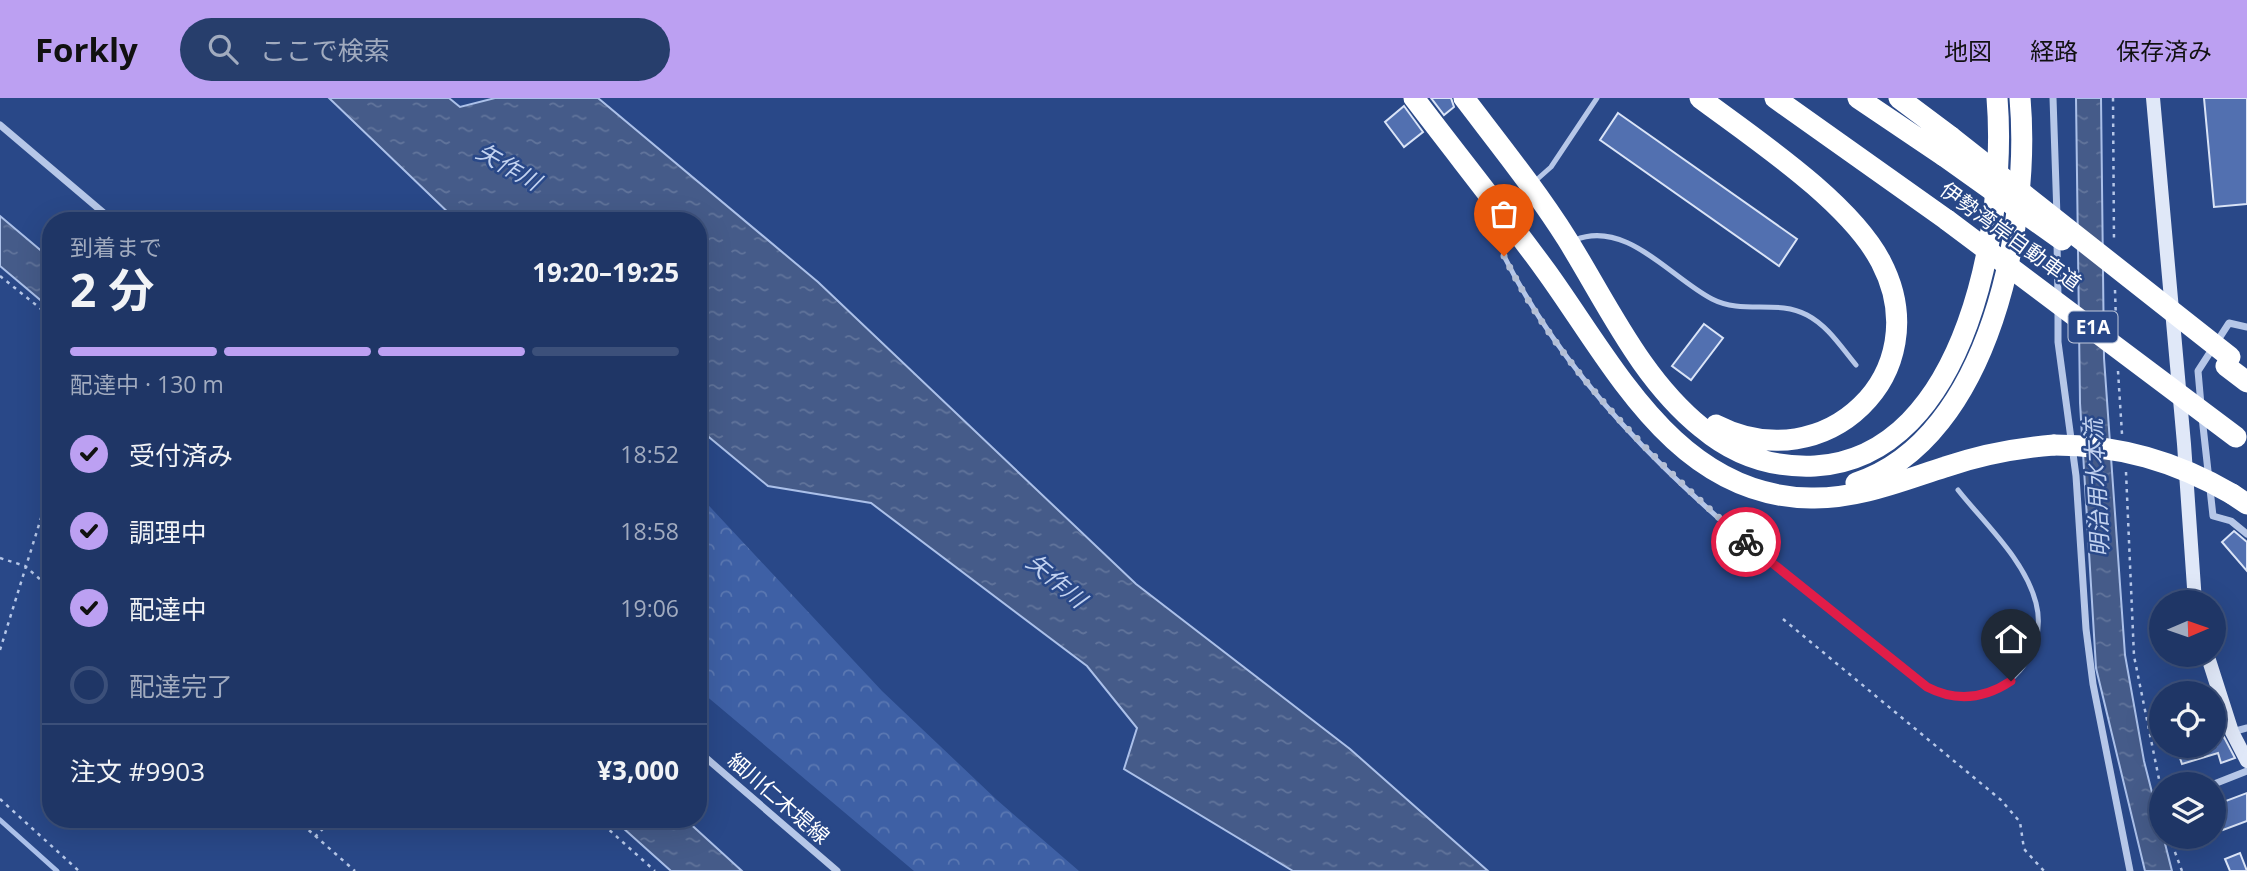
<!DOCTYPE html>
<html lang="ja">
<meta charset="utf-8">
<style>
body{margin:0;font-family:"Open Sans","Noto Sans JP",sans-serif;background:#273e6c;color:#f1f3f6;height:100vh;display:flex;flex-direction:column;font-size:26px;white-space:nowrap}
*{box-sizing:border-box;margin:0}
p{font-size:23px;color:#a1abbf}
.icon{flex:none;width:38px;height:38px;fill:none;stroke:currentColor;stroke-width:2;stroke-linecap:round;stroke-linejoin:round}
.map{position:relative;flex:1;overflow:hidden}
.side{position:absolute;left:42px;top:114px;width:665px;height:616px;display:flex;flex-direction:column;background:#1f3666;border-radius:28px;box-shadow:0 7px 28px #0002,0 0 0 2px #3c507a}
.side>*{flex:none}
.needle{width:46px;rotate:88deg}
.controls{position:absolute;left:2149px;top:492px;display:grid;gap:14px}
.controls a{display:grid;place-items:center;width:77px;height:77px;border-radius:50%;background:#1f3666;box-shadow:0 7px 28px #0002,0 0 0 2px #3c507a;font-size:35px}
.pin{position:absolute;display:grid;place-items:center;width:60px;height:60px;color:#fff;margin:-72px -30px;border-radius:50% 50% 50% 0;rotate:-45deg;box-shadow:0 0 7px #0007}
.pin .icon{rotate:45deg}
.courier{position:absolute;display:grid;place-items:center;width:70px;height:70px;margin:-35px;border:5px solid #e11d48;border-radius:50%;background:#fff;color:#222;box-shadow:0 2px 9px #0007}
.summary em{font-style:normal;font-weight:700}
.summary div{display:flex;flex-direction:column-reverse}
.summary{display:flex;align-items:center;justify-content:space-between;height:119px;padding:0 28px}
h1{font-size:46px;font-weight:700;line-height:52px}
.bar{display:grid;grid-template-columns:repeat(4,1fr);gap:10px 7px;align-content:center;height:84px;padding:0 28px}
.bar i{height:9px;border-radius:5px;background:#3c507a}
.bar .active{background:#bca0f2}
.bar p{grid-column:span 4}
.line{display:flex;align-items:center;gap:18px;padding:0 28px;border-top:2px solid #3c507a}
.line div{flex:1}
ol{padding:0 28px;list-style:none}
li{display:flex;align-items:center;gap:21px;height:77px}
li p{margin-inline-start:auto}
li .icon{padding:7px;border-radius:50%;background:#bca0f2;color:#111;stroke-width:4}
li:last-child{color:#a1abbf}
li i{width:38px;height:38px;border:4px solid #3c507a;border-radius:50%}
header{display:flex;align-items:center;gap:42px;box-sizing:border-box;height:98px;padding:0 35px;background:#bca0f2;color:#111}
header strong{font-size:33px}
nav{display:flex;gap:38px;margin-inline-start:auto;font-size:24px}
.search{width:490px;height:63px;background:#273e6c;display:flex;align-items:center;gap:18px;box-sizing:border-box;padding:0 24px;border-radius:38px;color:#a1abbf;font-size:26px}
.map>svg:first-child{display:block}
.forest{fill:url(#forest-crowns)}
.water{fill:url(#water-ripples);stroke:#abc0e9;stroke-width:2}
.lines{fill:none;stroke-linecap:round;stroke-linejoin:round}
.stream{stroke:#abc0e9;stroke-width:5}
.building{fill:#5270b0;stroke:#dae4f7;stroke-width:2}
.path{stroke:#b6c7e8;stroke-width:2.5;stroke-dasharray:3.5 5;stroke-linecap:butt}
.lane{stroke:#b6c7e8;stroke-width:5}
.street{stroke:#b6c7e8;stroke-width:7}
.secondary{stroke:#e0e8f8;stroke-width:14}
.highway{stroke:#fff;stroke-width:21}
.highway-bridge{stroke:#fff;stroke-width:21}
.done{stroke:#b4bfd5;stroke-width:7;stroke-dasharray:0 12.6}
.route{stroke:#e11d48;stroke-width:9}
.labels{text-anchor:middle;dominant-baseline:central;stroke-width:5;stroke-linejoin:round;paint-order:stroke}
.shield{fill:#294888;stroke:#bfc8db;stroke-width:2}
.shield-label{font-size:19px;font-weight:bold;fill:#fff}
.street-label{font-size:21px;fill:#fff;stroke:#294888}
.water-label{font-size:23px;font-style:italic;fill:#c2d2f0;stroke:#294888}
</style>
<header>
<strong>Forkly</strong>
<div class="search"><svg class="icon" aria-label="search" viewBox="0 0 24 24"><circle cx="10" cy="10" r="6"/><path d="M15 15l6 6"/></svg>ここで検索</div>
<nav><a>地図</a><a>経路</a><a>保存済み</a></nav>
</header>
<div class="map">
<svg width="2247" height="773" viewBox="0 0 2247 773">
<defs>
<pattern id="forest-crowns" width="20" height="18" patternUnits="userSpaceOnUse" patternTransform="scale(1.75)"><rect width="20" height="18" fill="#3e60a5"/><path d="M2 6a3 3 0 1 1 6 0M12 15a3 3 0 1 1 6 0" fill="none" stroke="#5b78b2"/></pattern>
<pattern id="water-ripples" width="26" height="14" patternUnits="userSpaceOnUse" patternTransform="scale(1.75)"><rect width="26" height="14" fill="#455b89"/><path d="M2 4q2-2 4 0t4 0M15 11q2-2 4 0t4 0" fill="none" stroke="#61749b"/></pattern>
</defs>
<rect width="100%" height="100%" fill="#294888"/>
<path class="forest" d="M698,396L882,593L997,702L1079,773H914L698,591Z"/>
<path class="water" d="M329,0H449L460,9L495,0H598L818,184L1136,486L1350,651L1488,773H1293L1124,671L1137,630L1087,568L871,405L768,388L698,330V122H456Z
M2076,0H2101L2104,260L2125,557L2144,663L2172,773H2145L2096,570L2080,305Z
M0,118L51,161V211L0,168Z
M613,721H685L742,773H671Z"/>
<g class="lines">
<path class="stream" d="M0,722L57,773"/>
</g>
<path class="building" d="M1431,0H1451L1454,9L1444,17Z
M2204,0H2247V106L2214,109Z
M1404,8L1423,34L1404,49L1385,24Z
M1618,15L1797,141L1779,168L1600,42Z
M1704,226L1723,240L1691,282L1672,268Z
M2234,433L2247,444V473L2222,444Z
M2224,639L2235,660L2221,665L2218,655L2182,666L2176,648H2216L2214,642Z
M2247,695V723L2223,732L2215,707Z
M2240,755L2247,773H2230L2225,761Z"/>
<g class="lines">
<path class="path" d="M2113,0L2114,144
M0,178L51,219
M2115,192L2116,224
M2118,273L2122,336
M2126,374L2134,558L2161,691
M0,460L25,468L51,491
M1783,521L2001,702L2020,724L2024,751L2044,773
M0,552L51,388
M0,701L79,773
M296,721L355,773
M597,721L655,773
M2169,738L2182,773
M315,739L332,721"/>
<path class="lane" d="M1533,85L1551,69L1597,0
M1509,135L1503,144L1504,158C1594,337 1761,457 1913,579C1926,588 1939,597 1956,599C2006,604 2049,555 2036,505C2025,462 1985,426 1958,392
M1575,142C1626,121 1671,180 1712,201C1743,217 1777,201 1807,217C1828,228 1841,249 1856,267"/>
<path class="street" d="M2053,0L2057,118
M0,27L112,122
M2057,144L2058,199
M2058,211V244L2076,378L2086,531L2093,586L2130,773
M2201,307L2198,273L2229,225L2247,229
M2202,319L2213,418L2231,423L2247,436
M2232,634L2247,630
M698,653L837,773
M2214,686L2247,673"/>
<path class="secondary" d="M2153,0L2184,346L2195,504
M2207,556L2232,634L2247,663"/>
<path class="highway" d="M1414,0C1458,58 1503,114 1546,173C1614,267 1677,399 1811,400C1858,401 1901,383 1945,369C1980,357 2016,350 2054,347
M1464,0C1499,46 1536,92 1567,141C1608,207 1641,281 1702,330C1734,357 1773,370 1815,368C1969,359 2007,120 1997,0
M1700,0C1755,41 1850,104 1881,164C1939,275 1825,383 1716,327
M1775,0L1947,122
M1858,0L1944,58
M1899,0L1951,39
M2226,268L2247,284
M1856,385C1991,341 2031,123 2020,0
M2232,396L2247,406"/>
<path class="highway-bridge" d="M1951,39L2230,259
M1944,58L2062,142
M1947,122L2236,339
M2054,347C2119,347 2175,363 2232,396"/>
</g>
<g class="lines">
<path class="done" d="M1504,158C1561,273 1652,360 1746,444"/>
<path class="route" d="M1746,444L1927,589C1956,604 1984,601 2011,583"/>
</g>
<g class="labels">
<rect class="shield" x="2068.5" y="213.5" width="49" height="31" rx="5"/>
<g class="shield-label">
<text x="2093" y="229">E1A</text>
</g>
<g class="street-label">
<text transform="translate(2011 138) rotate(36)">伊勢湾岸自動車道</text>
<text transform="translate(779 700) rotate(41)">細川仁木堤線</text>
</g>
<g class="water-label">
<text transform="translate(509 68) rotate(30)">矢作川</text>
<text transform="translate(2096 390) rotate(-93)">明治用水本流</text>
<text transform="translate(1057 482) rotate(40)">矢作川</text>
</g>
</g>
</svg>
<div class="controls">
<a><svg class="needle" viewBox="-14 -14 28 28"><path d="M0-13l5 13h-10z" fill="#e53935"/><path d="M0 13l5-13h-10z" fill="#a1abbf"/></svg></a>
<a><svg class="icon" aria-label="locate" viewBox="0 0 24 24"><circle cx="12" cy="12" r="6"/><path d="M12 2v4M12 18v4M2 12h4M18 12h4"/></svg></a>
<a><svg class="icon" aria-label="layers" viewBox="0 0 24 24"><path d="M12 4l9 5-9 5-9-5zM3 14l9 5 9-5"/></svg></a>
</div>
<div class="pin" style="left:1504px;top:158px;background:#ea580c"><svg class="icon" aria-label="bag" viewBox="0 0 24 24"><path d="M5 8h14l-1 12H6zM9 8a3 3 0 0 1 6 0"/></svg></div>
<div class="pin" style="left:2011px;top:583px;background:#1f2937"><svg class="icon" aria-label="home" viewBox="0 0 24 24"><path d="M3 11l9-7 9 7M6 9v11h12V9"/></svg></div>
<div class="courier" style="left:1746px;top:444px"><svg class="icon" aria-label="bike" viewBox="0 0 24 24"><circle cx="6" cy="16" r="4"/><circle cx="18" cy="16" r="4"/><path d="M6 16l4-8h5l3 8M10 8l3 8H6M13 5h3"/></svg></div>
<section class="side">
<div class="summary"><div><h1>2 分</h1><p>到着まで</p></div><em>19:20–19:25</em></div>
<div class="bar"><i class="active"></i><i class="active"></i><i class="active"></i><i></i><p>配達中 · 130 m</p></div>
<ol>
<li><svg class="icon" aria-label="check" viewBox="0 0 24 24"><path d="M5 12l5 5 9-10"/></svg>受付済み<p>18:52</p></li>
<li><svg class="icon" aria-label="check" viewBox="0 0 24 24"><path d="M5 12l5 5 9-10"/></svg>調理中<p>18:58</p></li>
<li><svg class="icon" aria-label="check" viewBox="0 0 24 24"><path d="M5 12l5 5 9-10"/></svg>配達中<p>19:06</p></li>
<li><i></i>配達完了</li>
</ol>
<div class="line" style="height:91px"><div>注文 #9903</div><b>¥3,000</b></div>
</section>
</div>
